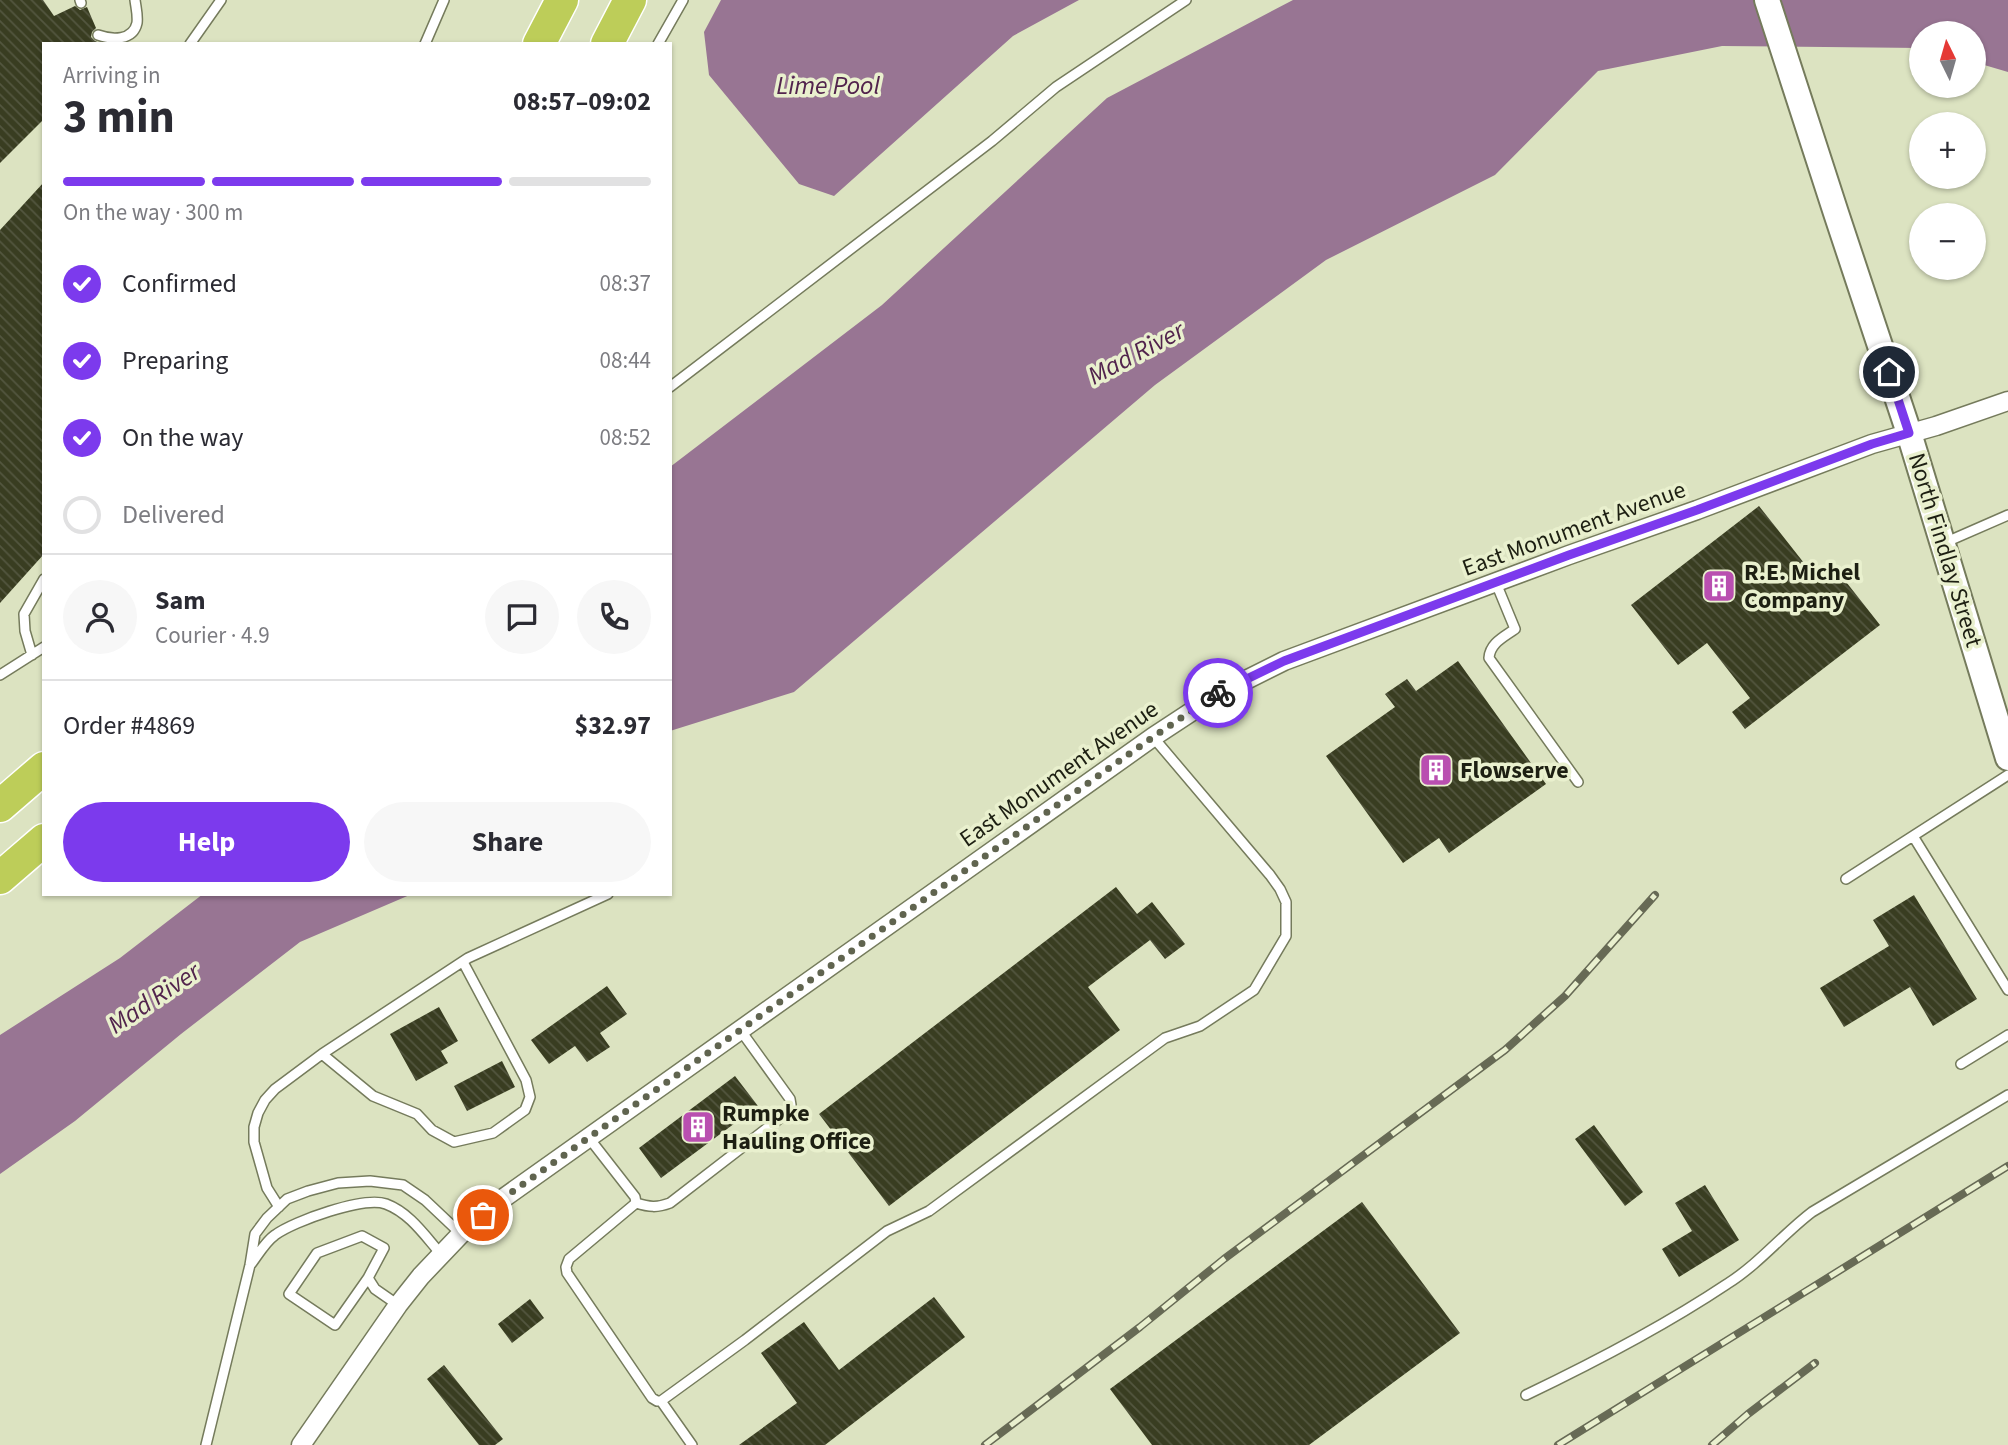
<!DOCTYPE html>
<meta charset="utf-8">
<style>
body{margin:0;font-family:"Source Sans 3",sans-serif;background:#f7f7f7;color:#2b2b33;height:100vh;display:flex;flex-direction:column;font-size:26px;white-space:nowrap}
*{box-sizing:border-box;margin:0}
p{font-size:23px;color:#7c7c81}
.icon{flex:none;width:38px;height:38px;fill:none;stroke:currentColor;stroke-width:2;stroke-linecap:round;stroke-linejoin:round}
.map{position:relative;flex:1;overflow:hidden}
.sheet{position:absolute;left:42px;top:42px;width:630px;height:854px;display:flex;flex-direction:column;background:#fff;border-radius:0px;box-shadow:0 2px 5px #0004}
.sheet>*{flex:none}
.needle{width:46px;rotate:355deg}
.fabs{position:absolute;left:1909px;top:21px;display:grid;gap:14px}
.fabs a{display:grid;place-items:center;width:77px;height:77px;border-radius:50%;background:#fff;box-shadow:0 2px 5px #0004;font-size:35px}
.pin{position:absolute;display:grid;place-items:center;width:60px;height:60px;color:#fff;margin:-30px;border:4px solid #fff;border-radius:50%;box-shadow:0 2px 7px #0007}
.courier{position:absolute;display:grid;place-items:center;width:70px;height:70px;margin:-35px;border:5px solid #7c3aed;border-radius:50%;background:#fff;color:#222;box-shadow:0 2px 9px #0007}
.overview em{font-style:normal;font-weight:700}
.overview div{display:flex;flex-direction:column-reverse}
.overview{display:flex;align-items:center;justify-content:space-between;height:119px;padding:0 21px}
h1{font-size:46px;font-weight:700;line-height:52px}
.bar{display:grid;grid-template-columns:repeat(4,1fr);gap:10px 7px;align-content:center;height:84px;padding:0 21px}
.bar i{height:9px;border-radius:5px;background:#e1e1e2}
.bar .on{background:#7c3aed}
.bar p{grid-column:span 4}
.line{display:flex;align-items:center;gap:18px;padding:0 21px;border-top:2px solid #e1e1e2}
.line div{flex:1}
.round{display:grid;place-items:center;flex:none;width:74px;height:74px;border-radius:37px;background:#f7f7f7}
ol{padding:0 21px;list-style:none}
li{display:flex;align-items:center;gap:21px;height:77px}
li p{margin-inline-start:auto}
li .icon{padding:7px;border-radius:50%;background:#7c3aed;color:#fff;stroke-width:4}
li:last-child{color:#7c7c81}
li i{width:38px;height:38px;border:4px solid #e1e1e2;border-radius:50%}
.button{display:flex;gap:14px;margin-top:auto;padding:14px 21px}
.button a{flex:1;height:80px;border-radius:42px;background:#7c3aed;color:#fff;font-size:28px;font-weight:700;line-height:80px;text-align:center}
.button a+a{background:#f7f7f7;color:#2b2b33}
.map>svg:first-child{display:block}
.water{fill:#987593}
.building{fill:url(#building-back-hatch)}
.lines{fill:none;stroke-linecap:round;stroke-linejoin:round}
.service-casing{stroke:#757b5c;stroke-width:12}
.minor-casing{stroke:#757b5c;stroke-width:21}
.secondary-casing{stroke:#757b5c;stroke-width:28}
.motorway-casing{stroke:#fff;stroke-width:35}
.service{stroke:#fff;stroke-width:9}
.minor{stroke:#fff;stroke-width:18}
.secondary{stroke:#fff;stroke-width:24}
.motorway{stroke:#bdcd59;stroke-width:32}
.rail-casing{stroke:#676a55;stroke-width:8}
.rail{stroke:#e9f0ce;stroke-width:5;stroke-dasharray:16;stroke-linecap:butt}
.done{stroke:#60644f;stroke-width:7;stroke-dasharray:0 12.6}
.route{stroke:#7c3aed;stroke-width:9}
.labels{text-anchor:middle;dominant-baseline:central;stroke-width:7;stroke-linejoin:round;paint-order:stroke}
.street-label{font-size:24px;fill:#1d1f12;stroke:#e9f0ce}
.poi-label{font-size:24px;font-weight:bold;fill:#1d1f12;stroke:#e9f0ce;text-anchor:start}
.water-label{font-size:26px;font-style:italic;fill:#52244d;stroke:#e9f0ce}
</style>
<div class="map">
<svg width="2008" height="1445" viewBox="0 0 2008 1445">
<defs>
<pattern id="building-back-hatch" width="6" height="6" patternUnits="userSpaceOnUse" patternTransform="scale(1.75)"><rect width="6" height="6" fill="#393d21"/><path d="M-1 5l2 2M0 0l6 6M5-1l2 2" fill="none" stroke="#53563f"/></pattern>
</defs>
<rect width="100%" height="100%" fill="#dce3c1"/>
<path class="water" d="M721,0H1079L1013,36L834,196L799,184L709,75L704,32Z
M1293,0H2008V72L1974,62V33H1922L1921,48L1722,46L1598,71L1495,175L1326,260L1155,385L794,692L670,731V467L882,305L1107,98Z
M203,894H412L300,942L181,1034L75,1121L0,1174V1035L120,958Z"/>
<path class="building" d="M0,0H43L54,16L75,6L80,10L87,7L96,28L92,32L91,37L95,41L102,44H44V119L0,163Z
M44,182V554L0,603V230Z
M1759,506L1815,577L1832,564L1880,625L1745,729L1732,712L1750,698L1707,643L1678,665L1631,605Z
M1458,661L1546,784L1449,853L1439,838L1403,863L1326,756L1395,707L1385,694L1407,679L1416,691Z
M1116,887L1137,914L1152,902L1185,944L1165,959L1150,940L1088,987L1120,1030L889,1206L819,1114Z
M1914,895L1977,999L1933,1026L1910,987L1844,1027L1820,988L1889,946L1873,920Z
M607,986L627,1014L600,1033L610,1047L587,1062L575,1046L549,1064L531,1040Z
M439,1007L458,1041L441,1051L448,1063L416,1081L390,1034Z
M502,1061L515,1087L467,1111L454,1086Z
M735,1076L758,1106L661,1178L639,1148Z
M1594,1125L1643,1192L1625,1206L1575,1139Z
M1705,1185L1739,1240L1679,1277L1662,1249L1692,1231L1675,1203Z
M1362,1202L1460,1333L1309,1445H1152L1110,1389Z
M934,1297L965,1337L825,1445H739L797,1403L761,1353L804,1322L839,1370Z
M530,1299L544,1318L512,1343L498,1324Z
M444,1365L503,1439L495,1445H479L427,1379Z"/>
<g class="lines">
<defs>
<path id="service" d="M80,0L81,3
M98,35C112,40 133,41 137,23C138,15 136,8 135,0
M190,44L221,0
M425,44L444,0
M658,44L683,0
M670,387L992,141L1056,87L1186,0
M1944,543L2008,515
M1496,583L1515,629C1504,637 1490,643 1489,658L1578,782
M32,655L25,631L24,614L44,579
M0,675L44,647
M1913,836L2008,990
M1846,879L2008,775
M322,1054L373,1096L417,1114L432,1130L454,1142L493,1133L525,1110L530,1097L526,1080L463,962
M1961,1064L2008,1035
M589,1138L635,1197L636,1203L569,1259L566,1267L567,1273L652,1398L657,1401H661L745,1340L887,1231L929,1211L1165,1038L1200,1026L1254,990L1286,936V902L1280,889L1270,875L1153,737
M636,1203C649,1207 657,1208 670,1203L788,1112L791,1105L790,1099L741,1031
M279,1207L267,1188L254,1142V1127L258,1113L265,1100L275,1089L322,1054L468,958L608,894
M251,1264C258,1255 265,1242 275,1235C294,1221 364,1196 386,1204C410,1213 425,1236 441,1254
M368,1278L335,1325L289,1294L317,1253L362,1236L384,1248L368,1278L375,1289L398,1305
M1526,1395C1595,1362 1664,1326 1727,1284C1759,1264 1783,1234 1812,1212L2008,1095
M661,1401L692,1445
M206,1445L250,1265L255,1234L267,1218L287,1199L308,1191L338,1183L370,1181L403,1185L425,1200L461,1234"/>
<path id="minor" d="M301,1445L398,1305L421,1276L461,1234L498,1202L1153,737L1220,693L1284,661L1569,555L1697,510L1872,444L1936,426L2008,401"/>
<path id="secondary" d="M1767,0L1836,213L1909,433L2008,758"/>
<path id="motorway" d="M539,44L562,0
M607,44L630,0
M0,806L44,768
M0,878L44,840"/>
</defs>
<use href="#service" class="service-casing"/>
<use href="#minor" class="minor-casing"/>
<use href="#secondary" class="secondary-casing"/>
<use href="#motorway" class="motorway-casing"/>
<use href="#service" class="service"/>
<use href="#minor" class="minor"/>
<use href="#secondary" class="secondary"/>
<use href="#motorway" class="motorway"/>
<defs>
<path id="rail" d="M985,1445L1140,1327L1224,1259L1505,1050L1565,996L1655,895
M1558,1445L2008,1166
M1712,1445L1748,1414L1815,1363"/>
</defs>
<use href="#rail" class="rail-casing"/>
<use href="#rail" class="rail"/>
</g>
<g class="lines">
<path class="done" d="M483,1215L498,1202L1153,737L1218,693"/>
<path class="route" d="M1218,693L1284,661L1569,555L1697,510L1872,444L1909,433L1889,372"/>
</g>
<defs>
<symbol id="building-square" viewBox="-11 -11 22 22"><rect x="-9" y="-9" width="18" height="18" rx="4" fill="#b94fb0" stroke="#e9f0ce"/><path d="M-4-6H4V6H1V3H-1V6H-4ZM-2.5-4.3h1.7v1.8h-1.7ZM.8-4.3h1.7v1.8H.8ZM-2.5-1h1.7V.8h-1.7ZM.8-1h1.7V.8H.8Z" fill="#fff"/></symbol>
</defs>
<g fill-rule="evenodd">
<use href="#building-square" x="1700" y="567" width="38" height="38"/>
<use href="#building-square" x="1417" y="751" width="38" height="38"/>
<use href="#building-square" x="679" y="1108" width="38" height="38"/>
</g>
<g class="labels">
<g class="street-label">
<text transform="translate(1574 529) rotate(-20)">East Monument Avenue</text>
<text transform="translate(1945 550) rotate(73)">North Findlay Street</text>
<text transform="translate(1059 774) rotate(-35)">East Monument Avenue</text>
</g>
<g class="poi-label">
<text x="1744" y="572">R.E. Michel<tspan x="1744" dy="28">Company</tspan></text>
<text x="1460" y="770">Flowserve</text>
<text x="722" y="1113">Rumpke<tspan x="722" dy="28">Hauling Office</tspan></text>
</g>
<g class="water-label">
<text x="828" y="85">Lime Pool</text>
<text transform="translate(1136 353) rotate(-28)">Mad River</text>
<text transform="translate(154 998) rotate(-34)">Mad River</text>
</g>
</g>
</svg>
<div class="fabs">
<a><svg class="needle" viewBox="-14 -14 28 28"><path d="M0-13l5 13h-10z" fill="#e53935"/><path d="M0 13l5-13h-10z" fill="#7c7c81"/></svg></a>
<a>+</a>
<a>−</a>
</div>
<div class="pin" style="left:483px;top:1215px;background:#ea580c"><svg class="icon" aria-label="bag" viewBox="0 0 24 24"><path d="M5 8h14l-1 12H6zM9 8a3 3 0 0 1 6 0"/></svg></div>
<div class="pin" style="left:1889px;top:372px;background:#1f2937"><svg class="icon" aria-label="home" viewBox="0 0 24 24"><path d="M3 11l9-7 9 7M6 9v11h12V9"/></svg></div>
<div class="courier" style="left:1218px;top:693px"><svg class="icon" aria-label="bike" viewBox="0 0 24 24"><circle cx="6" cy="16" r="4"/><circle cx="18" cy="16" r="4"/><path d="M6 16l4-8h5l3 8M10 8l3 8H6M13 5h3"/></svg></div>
<section class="sheet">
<div class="overview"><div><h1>3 min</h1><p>Arriving in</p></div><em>08:57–09:02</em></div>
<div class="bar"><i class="on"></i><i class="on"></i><i class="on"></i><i></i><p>On the way · 300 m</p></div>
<ol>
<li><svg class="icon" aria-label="check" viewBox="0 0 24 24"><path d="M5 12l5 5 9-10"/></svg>Confirmed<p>08:37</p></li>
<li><svg class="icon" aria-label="check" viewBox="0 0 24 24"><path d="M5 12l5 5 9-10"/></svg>Preparing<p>08:44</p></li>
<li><svg class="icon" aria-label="check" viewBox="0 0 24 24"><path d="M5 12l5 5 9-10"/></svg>On the way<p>08:52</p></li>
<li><i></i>Delivered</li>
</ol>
<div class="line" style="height:126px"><a class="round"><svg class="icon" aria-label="person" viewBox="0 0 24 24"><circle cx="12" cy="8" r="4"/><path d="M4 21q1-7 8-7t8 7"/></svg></a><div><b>Sam</b><p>Courier · 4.9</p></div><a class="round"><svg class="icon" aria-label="chat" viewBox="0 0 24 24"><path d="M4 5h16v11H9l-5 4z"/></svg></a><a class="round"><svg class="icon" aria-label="phone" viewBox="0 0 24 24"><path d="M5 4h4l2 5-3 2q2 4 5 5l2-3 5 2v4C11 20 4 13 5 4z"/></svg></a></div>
<div class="line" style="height:91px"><div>Order #4869</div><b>$32.97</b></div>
<div class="button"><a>Help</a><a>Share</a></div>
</section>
</div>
